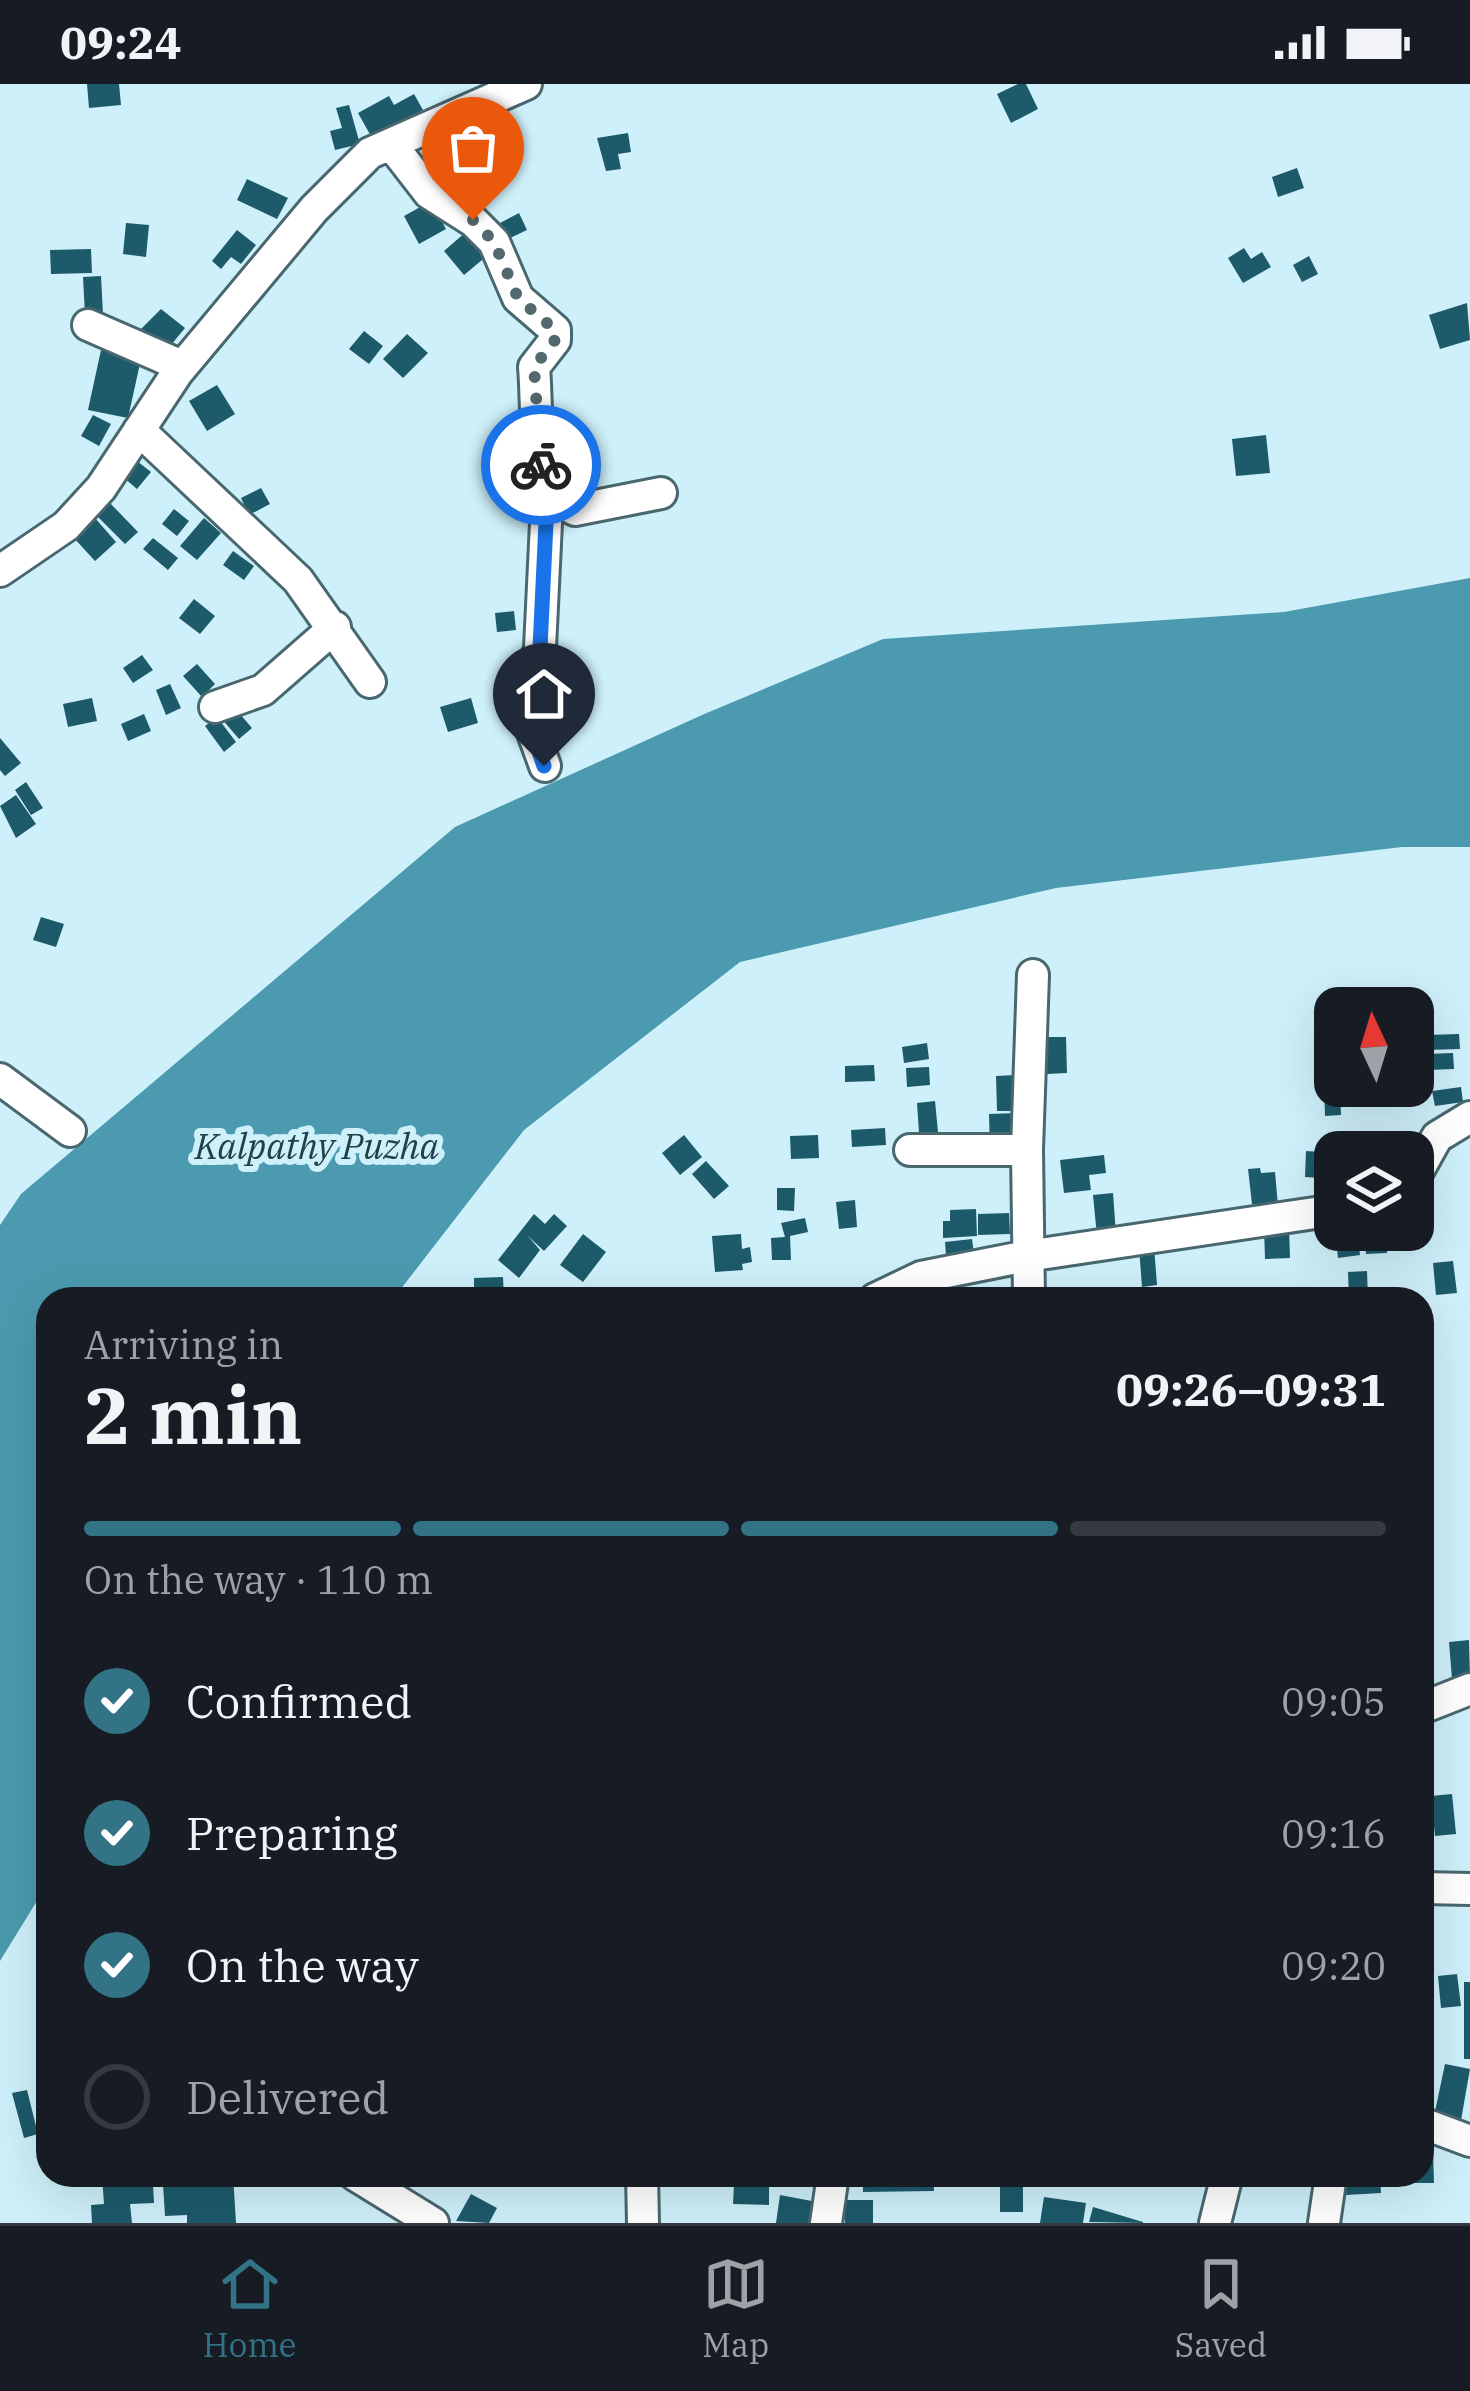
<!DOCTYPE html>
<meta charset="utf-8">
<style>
body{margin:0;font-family:"IBM Plex Serif",serif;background:#20242c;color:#f1f3f6;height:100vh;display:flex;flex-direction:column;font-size:45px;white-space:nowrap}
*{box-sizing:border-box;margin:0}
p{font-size:39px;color:#9ea1a6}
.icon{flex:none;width:66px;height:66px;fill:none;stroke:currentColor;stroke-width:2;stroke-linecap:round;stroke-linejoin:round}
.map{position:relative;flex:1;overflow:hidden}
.side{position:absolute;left:36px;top:1203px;width:1398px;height:900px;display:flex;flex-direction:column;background:#171b24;border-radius:36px;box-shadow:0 12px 48px #0002}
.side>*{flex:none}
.needle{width:78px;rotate:356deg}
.controls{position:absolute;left:1314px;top:903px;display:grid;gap:24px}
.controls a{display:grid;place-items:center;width:120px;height:120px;border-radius:24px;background:#171b24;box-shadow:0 12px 48px #0002;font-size:60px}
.pin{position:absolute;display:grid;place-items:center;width:102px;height:102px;color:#fff;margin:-123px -51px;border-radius:50% 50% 50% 0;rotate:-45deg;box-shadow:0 0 12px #0007}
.pin .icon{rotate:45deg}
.courier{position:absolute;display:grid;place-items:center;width:120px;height:120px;margin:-60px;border:9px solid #1a73e8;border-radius:50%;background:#fff;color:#222;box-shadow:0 3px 15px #0007}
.overview em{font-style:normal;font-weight:800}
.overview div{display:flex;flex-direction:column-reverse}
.overview{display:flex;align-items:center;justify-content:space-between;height:204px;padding:0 48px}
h1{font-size:78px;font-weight:800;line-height:90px}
.bar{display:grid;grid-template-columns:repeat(4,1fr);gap:18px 12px;align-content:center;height:144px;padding:0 48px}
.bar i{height:15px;border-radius:9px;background:#363941}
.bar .on{background:#327486}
.bar p{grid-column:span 4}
ol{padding:0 48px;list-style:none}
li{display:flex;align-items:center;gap:36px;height:132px}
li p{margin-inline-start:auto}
li .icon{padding:12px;border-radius:50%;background:#327486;color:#fff;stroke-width:4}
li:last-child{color:#9ea1a6}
li i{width:66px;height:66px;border:6px solid #363941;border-radius:50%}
.status{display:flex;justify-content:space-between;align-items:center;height:84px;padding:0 60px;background:#171b24;direction:ltr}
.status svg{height:33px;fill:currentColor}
.dock{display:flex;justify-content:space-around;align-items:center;height:168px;border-top:3px solid #363941;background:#171b24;font-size:33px;color:#9ea1a6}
.dock a{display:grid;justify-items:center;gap:6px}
.dock .on{color:#327486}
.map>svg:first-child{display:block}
.water{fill:#4c9aaf}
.building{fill:#1d5a6a}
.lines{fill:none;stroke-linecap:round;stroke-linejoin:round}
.minor-casing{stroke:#49676f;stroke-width:36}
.minor{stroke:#fff;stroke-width:30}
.done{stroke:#54696f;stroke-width:12;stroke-dasharray:0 21.6}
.route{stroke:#1a73e8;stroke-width:15}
.labels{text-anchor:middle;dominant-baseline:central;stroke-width:12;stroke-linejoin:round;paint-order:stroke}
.water-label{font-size:36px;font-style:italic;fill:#1e424c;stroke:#cef0fa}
</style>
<div class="status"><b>09:24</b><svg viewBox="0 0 49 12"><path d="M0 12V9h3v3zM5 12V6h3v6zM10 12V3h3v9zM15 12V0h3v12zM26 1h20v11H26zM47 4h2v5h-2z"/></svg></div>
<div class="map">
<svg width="1470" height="2139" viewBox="0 0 1470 2139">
<rect width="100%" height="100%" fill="#cef0fa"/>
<path class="water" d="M1470,494V763H1402L1056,804L740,878L524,1046L393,1215H48V1799L0,1877V1141L21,1110L455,743L702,631L883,555L1284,528Z"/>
<path class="building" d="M87,0H119L121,21L89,24Z
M1018,0H1026L1038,25L1011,39L997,10Z
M414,10L423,26L372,54L358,29L389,12L394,21Z
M349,21L360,60L335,66L330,47L342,44L336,24Z
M628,49L631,68L618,70L621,85L606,87L597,54Z
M1297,84L1304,104L1278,113L1272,93Z
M247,95L288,114L277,135L237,116Z
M431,117L446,145L419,160L404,132Z
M519,129L527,146L508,155L500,139Z
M126,139L149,141L146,173L123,170Z
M237,146L256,161L241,180L231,173L221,185L212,177Z
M467,147L488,171L464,191L444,167Z
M1244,164L1251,175L1262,168L1271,183L1243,199L1228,174Z
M91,165L92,189L51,190L50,166Z
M1309,172L1318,190L1302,198L1293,181Z
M101,192L103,230L85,231L83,193Z
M1467,219L1470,256L1440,265L1429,231Z
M161,225L185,244L166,267L140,246Z
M364,247L383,262L369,280L349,265Z
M407,250L428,269L403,294L383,275Z
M101,266L141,275L128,334L88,326Z
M217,301L235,330L207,347L189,317Z
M93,331L111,340L99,362L81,352Z
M1266,351L1270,389L1236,392L1232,355Z
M137,377L151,388L137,405L123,393Z
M261,404L270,420L249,431L241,414Z
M108,417L138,448L125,460L95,430Z
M174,425L189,437L177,452L162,440Z
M95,434L116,458L95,477L73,453Z
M204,434L221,449L197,476L180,462Z
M153,454L178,474L168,486L143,465Z
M233,467L254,482L244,496L223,481Z
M194,515L215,532L200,550L179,534Z
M514,527L516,546L497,548L495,529Z
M142,571L153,586L133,599L123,584Z
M197,580L215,600L202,613L183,592Z
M170,600L181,624L166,631L156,606Z
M92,614L97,637L68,643L63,620Z
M471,614L478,639L448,648L440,623Z
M234,623L252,644L239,655L221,634Z
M144,630L151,647L128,657L121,640Z
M217,633L236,658L224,668L205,642Z
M0,654L21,679L5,692L0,686Z
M26,698L43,724L31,731L15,706Z
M16,711L36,740L16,754L0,722Z
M41,833L64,840L56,863L33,856Z
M1459,950L1460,965L1426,966V951Z
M1046,953H1066L1067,989L1047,990Z
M927,959L929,975L904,979L902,963Z
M1453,969L1454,985L1427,986L1426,970Z
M874,981L875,997L845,998V982Z
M929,983L930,1001L907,1003L906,984Z
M1016,991L1018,1027H997L996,992Z
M1461,1003L1463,1018L1435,1022L1432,1007Z
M1340,1004L1341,1031L1325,1032L1324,1005Z
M935,1017L938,1048L919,1049L917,1019Z
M1020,1029V1068L990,1069L989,1030Z
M885,1044L886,1061L852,1063L851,1046Z
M1405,1048L1406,1068H1386L1384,1051Z
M684,1051L702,1073L680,1091L662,1069Z
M818,1051L819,1074L791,1075L790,1052Z
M1306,1067L1321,1068L1320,1094L1305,1093Z
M1104,1071L1106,1089L1089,1091L1091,1106L1064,1109L1060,1076Z
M706,1077L729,1102L714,1115L692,1090Z
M1260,1084L1261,1089L1275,1088L1278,1122L1252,1120L1248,1085Z
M777,1104H795L794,1127L777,1126Z
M1113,1109L1116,1150L1097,1152L1093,1111Z
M855,1116L857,1143L839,1145L836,1118Z
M976,1125L977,1152L943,1154V1137H950V1126Z
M1009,1129L1010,1150L978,1151V1130Z
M534,1130L545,1140L554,1130L567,1142L544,1167L528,1152L540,1166L519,1194L498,1176Z
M805,1134L808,1148L790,1152L791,1176H772L771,1154L785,1153L781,1139Z
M1264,1144H1289L1290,1174L1265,1175Z
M1335,1146H1357L1360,1171L1338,1174Z
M1364,1146H1385L1387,1169L1366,1170Z
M583,1150L606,1168L583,1198L560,1181Z
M741,1150L742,1165L750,1163L752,1178L742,1180L743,1186L715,1188L712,1152Z
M972,1155L974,1170L946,1172L945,1158Z
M1154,1162L1157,1201L1142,1203L1139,1163Z
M1453,1177L1457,1209L1436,1211L1433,1179Z
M1367,1187L1368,1215H1349L1348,1188Z
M503,1193L504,1215H474V1194Z
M1469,1556L1470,1594L1452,1595L1449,1558Z
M1452,1710L1456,1750L1435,1752L1431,1712Z
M1457,1890L1461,1922L1441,1924L1438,1892Z
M1464,1898H1470V1975H1464Z
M1445,1980L1470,1985L1460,2042L1433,2037Z
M27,2006L38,2050L24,2054L12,2009Z
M1422,2064H1433L1434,2099H1414V2091H1422Z
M102,2091H233L236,2139H187V2131L165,2132L163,2100L153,2101L154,2119L130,2120L132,2139H92L91,2121L104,2120Z
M863,2091H934V2107L863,2108Z
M1000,2091H1023V2128H1000Z
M1345,2091H1380L1381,2109L1346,2111Z
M734,2100L769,2101V2121L733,2120Z
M471,2110L497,2124L489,2139L456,2137Z
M780,2111L817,2118L813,2139H776Z
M1044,2113L1086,2119L1083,2139H1040Z
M844,2116H873V2139H845Z
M1093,2123L1143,2138V2139L1089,2138Z"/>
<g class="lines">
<defs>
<path id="minor" d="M391,60L429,109L473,137L494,158L518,214L555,246V256L534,283C538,328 530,399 575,426L661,409
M88,241L182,282
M139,346L298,496L370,598
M542,388L547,418L540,564L524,624L545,682
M0,487L66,442L101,404L177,289L314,125L370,69L526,0
M215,623L263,606L335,543
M0,995L70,1047
M910,1066H1027
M1413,1096L1437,1053L1470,1033
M875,1215L921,1193L1027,1172L1335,1126
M1029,1215L1027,1066L1033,891
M1422,1624L1470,1605
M1422,1804L1470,1805
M1422,2039L1470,2057
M355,2091L433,2139
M642,2091L643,2139
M826,2139L833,2091
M1215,2139L1227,2091
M1324,2139L1331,2091"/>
</defs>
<use href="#minor" class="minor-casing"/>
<use href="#minor" class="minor"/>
</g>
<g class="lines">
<path class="done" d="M473,136L494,158L518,214L555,246V256L534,283L541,381"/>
<path class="route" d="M541,381L547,418L540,564L524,624L544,682"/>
</g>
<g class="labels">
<g class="water-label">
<text x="317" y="1061">Kalpathy Puzha</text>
</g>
</g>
</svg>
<div class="controls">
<a><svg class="needle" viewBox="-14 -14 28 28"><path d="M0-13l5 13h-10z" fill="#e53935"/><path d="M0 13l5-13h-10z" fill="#9ea1a6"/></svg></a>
<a><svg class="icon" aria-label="layers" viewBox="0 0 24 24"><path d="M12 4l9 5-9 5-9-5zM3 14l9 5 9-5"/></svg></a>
</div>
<div class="pin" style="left:473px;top:136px;background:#ea580c"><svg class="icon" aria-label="bag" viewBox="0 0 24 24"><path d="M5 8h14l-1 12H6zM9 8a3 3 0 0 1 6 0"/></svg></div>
<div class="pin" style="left:544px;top:682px;background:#1f2937"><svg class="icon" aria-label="home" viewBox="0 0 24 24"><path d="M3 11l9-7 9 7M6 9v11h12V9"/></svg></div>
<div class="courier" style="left:541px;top:381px"><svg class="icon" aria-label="bike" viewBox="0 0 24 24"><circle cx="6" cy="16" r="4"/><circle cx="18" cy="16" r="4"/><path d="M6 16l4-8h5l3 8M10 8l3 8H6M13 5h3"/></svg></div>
<section class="side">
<div class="overview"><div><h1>2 min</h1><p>Arriving in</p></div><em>09:26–09:31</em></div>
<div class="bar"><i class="on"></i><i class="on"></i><i class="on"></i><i></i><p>On the way · 110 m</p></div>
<ol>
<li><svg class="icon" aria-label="check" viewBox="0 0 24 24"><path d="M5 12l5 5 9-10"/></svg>Confirmed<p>09:05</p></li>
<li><svg class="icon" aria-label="check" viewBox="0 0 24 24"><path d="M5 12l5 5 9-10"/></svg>Preparing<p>09:16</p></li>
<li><svg class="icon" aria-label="check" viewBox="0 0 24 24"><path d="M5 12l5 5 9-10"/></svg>On the way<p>09:20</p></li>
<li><i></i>Delivered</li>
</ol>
</section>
</div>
<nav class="dock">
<a class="on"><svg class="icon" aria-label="home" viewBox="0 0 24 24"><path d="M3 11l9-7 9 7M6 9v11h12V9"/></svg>Home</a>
<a><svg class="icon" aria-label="map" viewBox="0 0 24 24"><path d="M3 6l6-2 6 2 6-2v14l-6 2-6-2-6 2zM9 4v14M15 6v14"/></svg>Map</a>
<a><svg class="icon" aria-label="saved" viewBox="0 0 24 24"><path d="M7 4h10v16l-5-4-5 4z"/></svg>Saved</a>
</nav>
